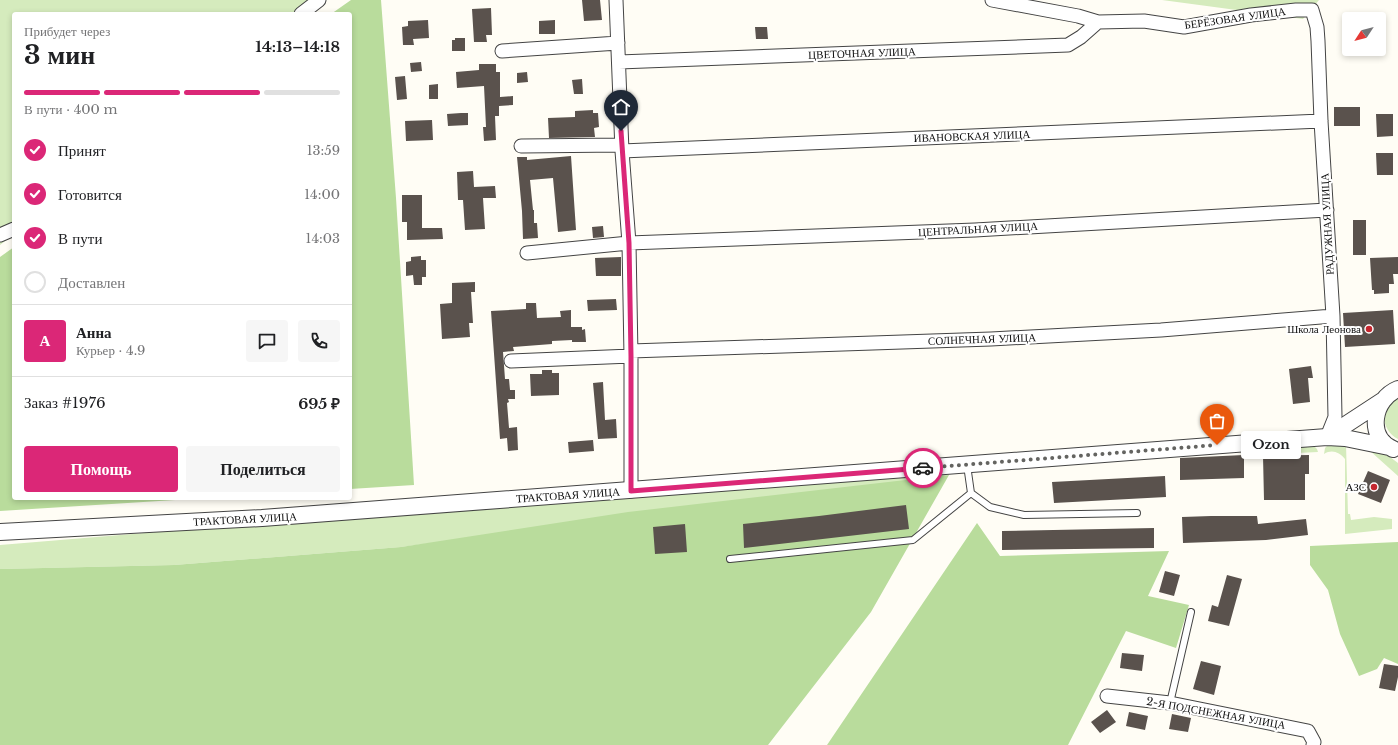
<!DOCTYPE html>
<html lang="ru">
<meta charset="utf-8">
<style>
body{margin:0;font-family:"Libre Baskerville",serif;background:#f6f6f6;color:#202124;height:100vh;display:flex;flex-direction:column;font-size:15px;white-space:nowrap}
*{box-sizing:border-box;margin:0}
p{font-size:13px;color:#757577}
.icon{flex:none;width:22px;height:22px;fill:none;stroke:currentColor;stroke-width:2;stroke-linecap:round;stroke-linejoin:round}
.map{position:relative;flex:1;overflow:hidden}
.drawer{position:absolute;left:12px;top:12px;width:340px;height:488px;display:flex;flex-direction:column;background:#fff;border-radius:4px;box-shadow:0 2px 6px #0003}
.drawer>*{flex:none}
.needle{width:26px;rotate:234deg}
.controls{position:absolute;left:1342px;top:12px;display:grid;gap:8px}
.controls a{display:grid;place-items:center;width:44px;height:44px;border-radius:4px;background:#fff;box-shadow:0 2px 6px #0003;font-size:20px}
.pin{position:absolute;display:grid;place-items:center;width:34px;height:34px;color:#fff;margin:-41px -17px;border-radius:50% 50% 50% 0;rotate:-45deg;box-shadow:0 0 4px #0007}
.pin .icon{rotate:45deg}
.courier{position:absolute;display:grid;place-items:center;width:40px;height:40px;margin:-20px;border:3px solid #db2777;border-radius:50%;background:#fff;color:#222;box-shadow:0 1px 5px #0007}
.bubble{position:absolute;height:28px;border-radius:4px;background:#fff;box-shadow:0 2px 6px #0003;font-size:13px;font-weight:700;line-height:28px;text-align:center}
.summary em{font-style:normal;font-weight:700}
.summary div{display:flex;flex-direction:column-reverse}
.summary{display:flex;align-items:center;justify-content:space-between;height:68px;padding:0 12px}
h1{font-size:26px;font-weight:700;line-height:30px}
.bar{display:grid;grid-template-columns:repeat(4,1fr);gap:6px 4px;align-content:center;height:48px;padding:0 12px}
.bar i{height:5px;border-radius:3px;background:#e0e0e0}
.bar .selected{background:#db2777}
.bar p{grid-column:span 4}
.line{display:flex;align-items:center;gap:10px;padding:0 12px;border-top:1px solid #e0e0e0}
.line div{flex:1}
.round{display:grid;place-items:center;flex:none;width:42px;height:42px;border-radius:4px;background:#f6f6f6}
ol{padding:0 12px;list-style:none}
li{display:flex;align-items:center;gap:12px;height:44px}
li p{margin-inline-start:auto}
li .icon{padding:4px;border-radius:50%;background:#db2777;color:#fff;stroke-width:4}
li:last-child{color:#757577}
li i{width:22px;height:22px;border:2px solid #e0e0e0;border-radius:50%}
.action{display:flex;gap:8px;margin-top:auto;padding:8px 12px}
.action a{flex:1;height:46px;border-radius:4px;background:#db2777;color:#fff;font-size:16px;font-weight:700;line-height:46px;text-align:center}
.action a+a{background:#f6f6f6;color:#202124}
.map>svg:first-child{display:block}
.green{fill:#d5ebbd}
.forest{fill:#b9dc9c}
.building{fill:#5a524d}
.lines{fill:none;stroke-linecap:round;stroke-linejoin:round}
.service-casing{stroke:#444;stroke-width:8}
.minor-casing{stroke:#444;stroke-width:15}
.tertiary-casing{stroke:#444;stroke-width:18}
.service{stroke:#fff;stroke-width:6}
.minor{stroke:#fff;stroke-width:13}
.tertiary{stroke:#fff;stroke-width:16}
.done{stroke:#646461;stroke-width:4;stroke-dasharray:0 7.2}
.route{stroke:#db2777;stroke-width:5}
.poi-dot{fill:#c4262e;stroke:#fff;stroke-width:1.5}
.labels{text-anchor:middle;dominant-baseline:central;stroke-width:4;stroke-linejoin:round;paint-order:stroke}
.street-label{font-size:11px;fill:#111;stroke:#fff}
.poi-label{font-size:11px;fill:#111;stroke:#fff;text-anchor:end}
</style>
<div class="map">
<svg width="1398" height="745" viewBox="0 0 1398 745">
<rect width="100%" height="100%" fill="#fffdf5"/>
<path class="green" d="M0,0H321L303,14H14V234L0,245Z
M1162,0H1319L1303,19Z
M1398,395V439C1385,433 1380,416 1388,404C1390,400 1395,398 1398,395Z
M1311,443L1317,449L1318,452L1254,455L1255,444Z
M1329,444H1346L1348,514H1350L1351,520L1374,517L1392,519V529L1345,534V459C1339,452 1332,449 1324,454L1325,448Z
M1370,446L1390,457L1398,463V476L1369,450Z
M951,466L949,475L401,547L174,565L0,569V545Z"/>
<path class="forest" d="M351,0H381L396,198L414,485L350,489V14H331Z
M14,247V498H207L0,511V257Z
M949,475L871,612L768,745H0V569L174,565L401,547L628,512Z
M977,523L1000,556L1169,551L1148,596L1189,605L1176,648L1126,631L1068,745H827Z
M1398,542V664L1384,658L1377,669L1359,676L1340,634L1328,590L1310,565V546Z"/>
<path class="building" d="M582,0H600L602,20L584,21Z
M491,8L492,35H486L487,42H474L472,9Z
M428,20L429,38L413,39L414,45H403L402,27L408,26V21Z
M555,20V34H539V21Z
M755,27H767L768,39H756Z
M455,38H465V51H452V40H455Z
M421,62L422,71L411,72L410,63Z
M479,64H496V72H500V97L513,96V105L499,106V116H495L496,140L484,141L483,127H486L484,86L457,88L456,72L479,70Z
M527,72L528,82L517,83V73Z
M405,76L407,99L397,100L395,77Z
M582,79L583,94H574L572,80Z
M438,84V99H429V85Z
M1334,107H1360V126H1334Z
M593,110V113H598L599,127L594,128L595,137L549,138L548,118L575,117V111Z
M461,113H468V125L448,126L447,114Z
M1376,114H1393V136L1377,137Z
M432,120L433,140L406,141L405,121Z
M1376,153H1393V175H1377Z
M571,156L576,230L558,232L553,178L530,180L533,210H534V223H537L538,238L523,239L522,211L517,157H527V160Z
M473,171L474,187L495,186L496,198H483L485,229L465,230L463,200H458L457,172Z
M402,195H422V228H442L443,239L407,240V222H402Z
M1353,220H1366V255H1353Z
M603,226L604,237L593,238L592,227Z
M421,256V260H426V277H422V285H414L413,275L406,276V262L411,261V257Z
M621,257V276H596L595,258Z
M1398,257V274H1393L1394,284H1389V293L1374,294V290H1372L1370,258Z
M475,282V292H471L473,323H469L470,337L442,339L440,304L452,303V283Z
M616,299L617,310L588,311L587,300Z
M526,303H536L537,318L561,317L560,311L571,310V327H582V330L585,329L586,342H572V340L552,341V344L513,347L514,351L503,352L505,379H509L510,390H515V399H508L509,402L507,403L509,428L517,427L518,450L508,451L507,438L500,439L491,311L526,309Z
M1393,310L1395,344L1345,347L1343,313Z
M1311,366L1313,378H1308L1310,402L1293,404L1289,369Z
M542,370H552V373H559V395L531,396L530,374H542Z
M603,382L605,420L616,419L617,438L598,439L593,383Z
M593,440L594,451L569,453L568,442Z
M1244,455V478L1180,480V458Z
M1309,455V474H1305V500H1264L1263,456Z
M1368,471L1390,480L1381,503L1358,494Z
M1165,476L1166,497L1054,503L1052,482Z
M906,505L909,529L744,548L743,524L819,516Z
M1211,516H1257L1258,524L1306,519L1308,535L1266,540L1183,543L1182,517Z
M685,524L687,552L655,554L653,527Z
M1154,528V548L1002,550V531Z
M1165,571L1180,575L1174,596L1159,592Z
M1227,575L1242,579L1229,626L1208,621L1212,605L1218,607Z
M1122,653L1144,655L1142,671L1120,668Z
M1201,661L1221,666L1214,695L1193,689Z
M1384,664L1398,666V677L1395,691L1379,688Z
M1107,710L1116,722L1100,733L1091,722Z
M1129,712L1148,716L1145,730L1126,726Z
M1172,714L1191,718L1188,732L1169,729Z"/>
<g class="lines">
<defs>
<path id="service" d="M967,465L971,493L990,507L1024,515L1137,513
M730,559L913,540L971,493
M1170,703L1191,612"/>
<path id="minor" d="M616,0L622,151L629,243L631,356V491
M992,0L1078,16L1098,22L1144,21L1184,27L1251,15L1296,10H1312L1317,27L1318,41L1321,121L1333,316L1335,417L1327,437
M301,14L319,0
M502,51L618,43
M619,62L1068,45L1081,37L1098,22
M521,146L622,145
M622,151L1321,121
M0,235L14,229
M527,253L629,243L975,230L1327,210
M631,351L991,339L1161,330L1333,316
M511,361L631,356
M1107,696L1170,703L1308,731L1314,742L1313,745"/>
<path id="tertiary" d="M1327,437L1382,401
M1393,449C1366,437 1373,399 1398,389
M0,532L262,518L1327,437L1345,438L1389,447"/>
</defs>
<use href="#service" class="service-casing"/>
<use href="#minor" class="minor-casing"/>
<use href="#tertiary" class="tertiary-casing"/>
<use href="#service" class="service"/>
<use href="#minor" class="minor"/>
<use href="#tertiary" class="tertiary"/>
</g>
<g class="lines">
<path class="done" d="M923,468L1217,445"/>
<path class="route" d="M621,131L629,243L631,356V491L923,468"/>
</g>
<g class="poi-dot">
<circle cx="1369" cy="329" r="4"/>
<circle cx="1374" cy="487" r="4"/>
</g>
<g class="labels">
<g class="street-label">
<text transform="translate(1235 18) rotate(-8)">БЕРЁЗОВАЯ УЛИЦА</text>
<text transform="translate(862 53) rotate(-2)">ЦВЕТОЧНАЯ УЛИЦА</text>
<text transform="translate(972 136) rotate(-2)">ИВАНОВСКАЯ УЛИЦА</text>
<text transform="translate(1327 224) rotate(-93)">РАДУЖНАЯ УЛИЦА</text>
<text transform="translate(978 229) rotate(-3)">ЦЕНТРАЛЬНАЯ УЛИЦА</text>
<text transform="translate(982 339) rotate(-2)">СОЛНЕЧНАЯ УЛИЦА</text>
<text transform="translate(568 495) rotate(-4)">ТРАКТОВАЯ УЛИЦА</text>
<text transform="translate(245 519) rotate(-3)">ТРАКТОВАЯ УЛИЦА</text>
<text transform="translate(1216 713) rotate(10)">2-Я ПОДСНЕЖНАЯ УЛИЦА</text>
</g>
<g class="poi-label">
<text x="1361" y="329">Школа Леонова</text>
<text x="1366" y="487">АЗС</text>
</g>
</g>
</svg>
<div class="controls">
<a><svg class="needle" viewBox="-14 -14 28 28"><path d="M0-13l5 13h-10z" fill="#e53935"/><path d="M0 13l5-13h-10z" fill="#757577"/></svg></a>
</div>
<div class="pin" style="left:1217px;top:445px;background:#ea580c"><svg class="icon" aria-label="bag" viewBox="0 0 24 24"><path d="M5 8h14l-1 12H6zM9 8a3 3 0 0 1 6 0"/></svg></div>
<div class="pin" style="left:621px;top:131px;background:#1f2937"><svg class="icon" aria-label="home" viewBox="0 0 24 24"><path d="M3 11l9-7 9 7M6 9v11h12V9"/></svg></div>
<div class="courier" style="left:923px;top:468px"><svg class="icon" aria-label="car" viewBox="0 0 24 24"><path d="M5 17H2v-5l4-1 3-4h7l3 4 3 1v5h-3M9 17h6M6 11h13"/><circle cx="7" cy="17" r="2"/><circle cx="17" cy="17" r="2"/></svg></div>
<div class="bubble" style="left:1241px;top:431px;width:60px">Ozon</div>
<section class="drawer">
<div class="summary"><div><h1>3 мин</h1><p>Прибудет через</p></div><em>14:13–14:18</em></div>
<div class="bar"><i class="selected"></i><i class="selected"></i><i class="selected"></i><i></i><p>В пути · 400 m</p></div>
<ol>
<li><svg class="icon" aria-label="check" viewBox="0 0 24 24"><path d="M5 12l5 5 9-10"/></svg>Принят<p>13:59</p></li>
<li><svg class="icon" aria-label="check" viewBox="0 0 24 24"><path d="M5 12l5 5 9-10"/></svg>Готовится<p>14:00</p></li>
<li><svg class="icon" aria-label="check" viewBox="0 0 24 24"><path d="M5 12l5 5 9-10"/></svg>В пути<p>14:03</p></li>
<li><i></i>Доставлен</li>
</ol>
<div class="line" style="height:72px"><b class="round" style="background:#db2777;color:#fff">А</b><div><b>Анна</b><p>Курьер · 4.9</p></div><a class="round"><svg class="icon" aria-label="chat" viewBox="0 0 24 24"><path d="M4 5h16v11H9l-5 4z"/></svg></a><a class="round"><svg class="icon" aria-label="phone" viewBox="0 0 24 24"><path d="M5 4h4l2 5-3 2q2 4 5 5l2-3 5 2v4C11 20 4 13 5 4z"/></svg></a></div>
<div class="line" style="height:52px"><div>Заказ #1976</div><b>695 ₽</b></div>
<div class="action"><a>Помощь</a><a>Поделиться</a></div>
</section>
</div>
